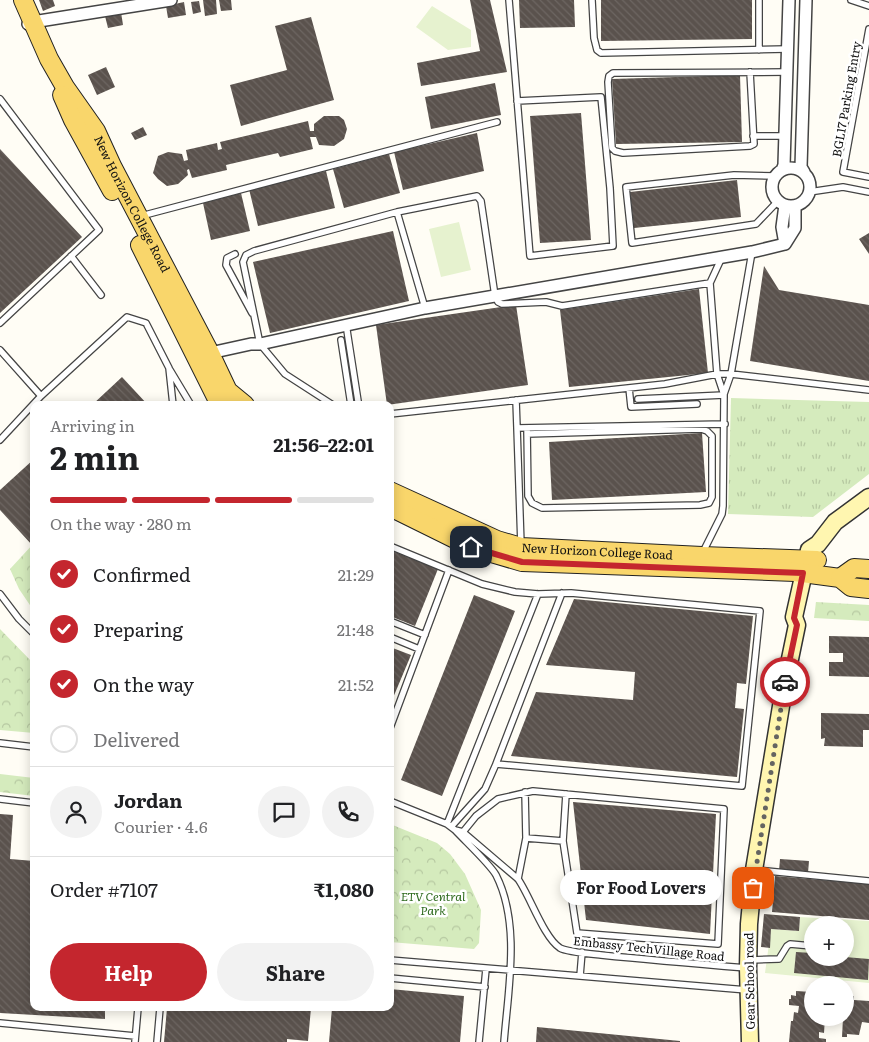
<!DOCTYPE html>
<meta charset="utf-8">
<style>
body{margin:0;font-family:Literata,serif;background:#f2f2f2;color:#202124;height:100vh;display:flex;flex-direction:column;font-size:19px;white-space:nowrap}
*{box-sizing:border-box;margin:0}
p{font-size:16px;color:#757577}
.icon{flex:none;width:28px;height:28px;fill:none;stroke:currentColor;stroke-width:2;stroke-linecap:round;stroke-linejoin:round}
.map{position:relative;flex:1;overflow:hidden}
.sheet{position:absolute;left:30px;top:401px;width:364px;height:610px;display:flex;flex-direction:column;background:#fff;border-radius:10px;box-shadow:0 2px 12px #0003}
.sheet>*{flex:none}
.buttons{position:absolute;left:804px;top:916px;display:grid;gap:10px}
.buttons a{display:grid;place-items:center;width:50px;height:50px;border-radius:50%;background:#fff;box-shadow:0 2px 12px #0003;font-size:25px}
.pin{position:absolute;display:grid;place-items:center;width:42px;height:42px;color:#fff;margin:-21px;border-radius:10px;box-shadow:0 2px 8px #0006}
.courier{position:absolute;display:grid;place-items:center;width:50px;height:50px;margin:-25px;border:4px solid #c4262e;border-radius:50%;background:#fff;color:#222;box-shadow:0 1px 6px #0007}
.bubble{position:absolute;height:35px;border-radius:18px;background:#fff;box-shadow:0 2px 12px #0003;font-size:16px;font-weight:700;line-height:35px;text-align:center}
.overview em{font-style:normal;font-weight:700}
.overview div{display:flex;flex-direction:column-reverse}
.overview{display:flex;align-items:center;justify-content:space-between;height:85px;padding:0 20px}
h1{font-size:32px;font-weight:700;line-height:38px}
.bar{display:grid;grid-template-columns:repeat(4,1fr);gap:8px 5px;align-content:center;height:60px;padding:0 20px}
.bar i{height:6px;border-radius:4px;background:#e0e0e0}
.bar .current{background:#c4262e}
.bar p{grid-column:span 4}
.line{display:flex;align-items:center;gap:12px;padding:0 20px;border-top:1px solid #e0e0e0}
.line div{flex:1}
.round{display:grid;place-items:center;flex:none;width:52px;height:52px;border-radius:26px;background:#f2f2f2}
ol{padding:0 20px;list-style:none}
li{display:flex;align-items:center;gap:15px;height:55px}
li p{margin-inline-start:auto}
li .icon{padding:5px;border-radius:50%;background:#c4262e;color:#fff;stroke-width:4}
li:last-child{color:#757577}
li i{width:28px;height:28px;border:2px solid #e0e0e0;border-radius:50%}
.cta{display:flex;gap:10px;margin-top:auto;padding:10px 20px}
.cta a{flex:1;height:58px;border-radius:30px;background:#c4262e;color:#fff;font-size:20px;font-weight:700;line-height:58px;text-align:center}
.cta a+a{background:#f2f2f2;color:#202124}
.map>svg:first-child{display:block}
.grass{fill:url(#grass-tufts)}
.park{fill:url(#park-crowns)}
.pitch{fill:#e6f2cf;fill-rule:evenodd}
.building{fill:url(#building-back-hatch)}
.lines{fill:none;stroke-linecap:round;stroke-linejoin:round}
.service-casing{stroke:#444;stroke-width:8}
.minor-casing{stroke:#444;stroke-width:14}
.secondary-casing{stroke:#333;stroke-width:19}
.primary-casing{stroke:#222;stroke-width:20}
.service{stroke:#fff;stroke-width:5.5}
.minor{stroke:#fff;stroke-width:11}
.secondary{stroke:#fff6b0;stroke-width:16}
.primary{stroke:#f9d66b;stroke-width:18}
.done{stroke:#646461;stroke-width:5;stroke-dasharray:0 9}
.route{stroke:#c4262e;stroke-width:6}
.labels{text-anchor:middle;dominant-baseline:central;stroke-width:5;stroke-linejoin:round;paint-order:stroke}
.street-label{font-size:12px;fill:#111;stroke:#fff}
.park-label{font-size:12px;font-style:italic;fill:#2f6b1f;stroke:#fff}
</style>
<div class="map">
<svg width="869" height="1042" viewBox="0 0 869 1042">
<defs>
<pattern id="grass-tufts" width="24" height="20" patternUnits="userSpaceOnUse" patternTransform="scale(1.25)"><rect width="24" height="20" fill="#d5ebbd"/><path d="M3 7l-1-3M5 7V3M7 7l1-3M15 17l-1-3M17 17v-4M19 17l1-3" fill="none" stroke="#b6c8a1"/></pattern>
<pattern id="park-crowns" width="20" height="18" patternUnits="userSpaceOnUse" patternTransform="scale(1.25)"><rect width="20" height="18" fill="#d5ebbd"/><path d="M2 6a3 3 0 1 1 6 0M12 15a3 3 0 1 1 6 0" fill="none" stroke="#b6c8a1"/></pattern>
<pattern id="building-back-hatch" width="6" height="6" patternUnits="userSpaceOnUse" patternTransform="scale(1.25)"><rect width="6" height="6" fill="#5a524d"/><path d="M-1 5l2 2M0 0l6 6M5-1l2 2" fill="none" stroke="#6d6662"/></pattern>
</defs>
<rect width="100%" height="100%" fill="#fffdf5"/>
<path class="grass" d="M731,398L869,402V474L813,517L728,514Z"/>
<path class="park" d="M34,543V611L19,589L10,569Z
M816,602L869,605V621L814,618Z
M0,629L34,664V733L0,730Z
M0,774L34,778V796L0,792Z
M390,824L437,843L450,854L465,874L481,910L479,943L474,949L390,942Z"/>
<path class="pitch" d="M432,6L471,30V47L448,50L416,27Z
M459,222L471,270L441,277L429,229Z
M800,917L869,921V983L765,973L771,929L799,931ZM812,925H845V958H812Z"/>
<path class="building" d="M39,0H53L55,6L43,11Z
M203,0H216L217,14L205,16Z
M219,0H231L232,10L221,11Z
M470,0H490L507,72L421,86L417,63L480,51Z
M519,0H574L575,27L520,28Z
M601,0H752V39L601,41Z
M199,1L201,12L193,14L191,2Z
M184,2L186,15L168,18L166,6Z
M121,12L123,25L108,28L105,16Z
M311,17L334,100L241,126L230,85L287,70L275,26Z
M106,67L115,87L97,95L88,75Z
M740,75L742,142L616,144L612,79Z
M495,83L501,115L431,129L425,97Z
M581,113L591,240L540,243L530,116Z
M324,116H339L344,120L347,129L344,139L334,146L319,145L316,137H310L313,149L280,157L278,153L226,165L227,170L192,178L189,169L187,170L188,175L178,184L167,186L158,179L153,173L158,156L168,152L182,154L184,161L188,160L186,150L217,143L218,150L222,149L220,142L308,121L310,131H314V124Z
M143,127L147,135L135,140L131,133Z
M477,133L484,171L403,190L394,152Z
M0,149L82,237L0,313Z
M389,154L400,193L344,208L333,169Z
M326,171L335,208L258,226L249,189Z
M737,180L741,217L634,228L630,192Z
M241,193L250,231L211,240L203,203Z
M393,231L409,301L270,333L253,262Z
M869,233V254L859,239Z
M764,266L779,290L869,305V381L750,361Z
M699,289L708,373L569,387L560,310Z
M516,305L528,385L387,405L376,325Z
M122,377L148,405H92Z
M702,433L706,492L552,500L549,442Z
M34,459V543L32,545L0,510V490Z
M390,550L438,569L415,626L390,616Z
M474,595L515,611L442,796L401,780Z
M574,599L753,616L746,684L737,683L735,708L744,709L737,777L511,756L536,692L633,700L635,672L546,665Z
M829,636L869,637V677L829,676V662H843V653H829Z
M390,647L411,655L390,705Z
M821,713L869,714V730H863V747L824,746L825,738L821,739Z
M573,802L716,814L710,934L586,920Z
M0,814L13,815L10,859L34,861V1008H105V1019L0,1013Z
M780,859L809,861L808,873L779,871Z
M775,876L869,884V920L772,912Z
M764,914L800,917L799,931L771,929L770,948L761,947Z
M796,952L812,953V958L845,957L869,959L868,980L794,973Z
M390,989L464,996L460,1042H329L332,1008H390Z
M796,991L812,992V1018H825L824,1033L819,1032V1038L826,1039V1042H789L791,1021H793L794,1012L798,1013L799,1006L789,1005V999H791V995L796,996Z
M845,995L854,996V1000L869,1001V1023L862,1022L859,1035L847,1034V1037H842L843,1018H845Z
M167,1008H311L308,1041L287,1039V1042H164Z
M537,1027L680,1041V1042H536Z"/>
<g class="lines">
<defs>
<path id="service" d="M509,0L530,256L613,246L610,188L601,97L517,101
M592,0L594,38L597,50L601,53L787,49
M759,0V50
M851,0L869,6
M869,29L843,172L869,177
M750,72L754,144L750,146L623,153L615,151L612,148L608,82L609,76L613,73L786,72
M0,99L99,230L0,323
M753,136H785
M775,176L734,175L626,187L632,243L756,224L778,201
M809,192L843,187L869,192
M397,212L425,308
M141,216L497,122
M235,254L227,258L226,265L252,313
M71,256L101,295
M346,324L358,401
M341,340L351,405
M0,350L41,396
M170,370L191,405
M629,388L631,407L697,404
M724,394L731,374L752,252
M638,399L724,395
M516,400L517,428
M333,405L285,374L260,344L243,262L246,255L254,251L397,212L477,196L481,201L495,296L498,302L502,304L546,302L562,306L710,283
M390,414L665,384L717,374H731L869,390
M527,428L528,496L532,503L542,508L700,505L709,503L712,497V436L707,431L701,429L527,434
M0,440L41,396L127,317L146,323L169,368L173,405
M521,545L517,428L725,424
M390,546L482,584L515,592L538,594L571,593L760,611L742,786L496,764L485,789L451,827
M702,554L722,514L723,506L724,395L717,374L710,283L722,257
M0,594L19,619L34,634
M390,621L425,635
M390,637L419,649
M390,728L449,570
M0,743L34,747
M496,764L562,593
M525,792L526,838
M0,799L34,803
M390,801L447,824L455,830C464,840 490,864 496,875C521,924 508,990 504,1042
M447,824L538,594
M455,830L463,832L518,879C530,896 544,938 560,948C567,952 592,954 601,955C650,960 698,964 747,968
M463,832L476,816L498,799L533,791L724,809L718,944L577,933L563,841L566,794
M757,870L869,881
M518,879L526,838L563,841
M390,960L747,990
M751,960L779,959L787,946L790,944L812,946
M580,976L582,952
M390,978L485,987
M0,1023L135,1036
M135,1042L138,1008
M157,1042L160,1008
M479,1042L486,969"/>
<path id="minor" d="M28,24L39,21L171,0
M772 187a19 19 0 1 1 38 0a19 19 0 1 1-38 0Z
M782,170L784,165L789,0
M804,172L801,167L806,0
M785,244L782,227L785,205
M210,353L251,344H260L425,308L752,252L785,244L795,228V206"/>
<path id="secondary" d="M750,1042L748,968L749,924L754,870L784,688L797,625L794,617L809,550L818,544L835,522L869,497"/>
<g id="primary">
<path id="s1" d="M23,0L49,59L65,87L96,131L112,166L210,353L228,391L245,405"/>
<path d="M62,95L73,120L112,191"/>
<path d="M140,245L220,405"/>
<path id="s2" d="M390,491L497,540L521,547L702,556L817,560"/>
<path d="M390,507L471,547L522,562L795,572L840,578L851,587L869,589"/>
<path d="M840,578L854,568L869,569"/>
</g>
</defs>
<use href="#service" class="service-casing"/>
<use href="#minor" class="minor-casing"/>
<use href="#secondary" class="secondary-casing"/>
<use href="#primary" class="primary-casing"/>
<use href="#service" class="service"/>
<use href="#minor" class="minor"/>
<use href="#secondary" class="secondary"/>
<use href="#primary" class="primary"/>
</g>
<g class="lines">
<path class="done" d="M753,888L785,682"/>
<path class="route" d="M471,547L522,562L803,573L794,618L797,625L785,682"/>
</g>
<g class="labels">
<g class="street-label">
<text transform="translate(846 99) rotate(-80)">BGL17 Parking Entry</text>
<text stroke="none"><textPath href="#s1" startOffset="232">New Horizon College Road</textPath></text>
<text stroke="none"><textPath href="#s2" startOffset="219">New Horizon College Road</textPath></text>
<text transform="translate(649 948) rotate(6)">Embassy TechVillage Road</text>
<text transform="translate(749 981) rotate(-91)">Gear School road</text>
</g>
<g class="park-label">
<text x="433" y="896">ETV Central<tspan x="433" dy="14">Park</tspan></text>
</g>
</g>
</svg>
<div class="buttons">
<a>+</a>
<a>−</a>
</div>
<div class="pin" style="left:753px;top:888px;background:#ea580c"><svg class="icon" aria-label="bag" viewBox="0 0 24 24"><path d="M5 8h14l-1 12H6zM9 8a3 3 0 0 1 6 0"/></svg></div>
<div class="pin" style="left:471px;top:547px;background:#1f2937"><svg class="icon" aria-label="home" viewBox="0 0 24 24"><path d="M3 11l9-7 9 7M6 9v11h12V9"/></svg></div>
<div class="courier" style="left:785px;top:682px"><svg class="icon" aria-label="car" viewBox="0 0 24 24"><path d="M5 17H2v-5l4-1 3-4h7l3 4 3 1v5h-3M9 17h6M6 11h13"/><circle cx="7" cy="17" r="2"/><circle cx="17" cy="17" r="2"/></svg></div>
<div class="bubble" style="left:560px;top:870px;width:162px">For Food Lovers</div>
<section class="sheet">
<div class="overview"><div><h1>2 min</h1><p>Arriving in</p></div><em>21:56–22:01</em></div>
<div class="bar"><i class="current"></i><i class="current"></i><i class="current"></i><i></i><p>On the way · 280 m</p></div>
<ol>
<li><svg class="icon" aria-label="check" viewBox="0 0 24 24"><path d="M5 12l5 5 9-10"/></svg>Confirmed<p>21:29</p></li>
<li><svg class="icon" aria-label="check" viewBox="0 0 24 24"><path d="M5 12l5 5 9-10"/></svg>Preparing<p>21:48</p></li>
<li><svg class="icon" aria-label="check" viewBox="0 0 24 24"><path d="M5 12l5 5 9-10"/></svg>On the way<p>21:52</p></li>
<li><i></i>Delivered</li>
</ol>
<div class="line" style="height:90px"><a class="round"><svg class="icon" aria-label="person" viewBox="0 0 24 24"><circle cx="12" cy="8" r="4"/><path d="M4 21q1-7 8-7t8 7"/></svg></a><div><b>Jordan</b><p>Courier · 4.6</p></div><a class="round"><svg class="icon" aria-label="chat" viewBox="0 0 24 24"><path d="M4 5h16v11H9l-5 4z"/></svg></a><a class="round"><svg class="icon" aria-label="phone" viewBox="0 0 24 24"><path d="M5 4h4l2 5-3 2q2 4 5 5l2-3 5 2v4C11 20 4 13 5 4z"/></svg></a></div>
<div class="line" style="height:65px"><div>Order #7107</div><b>₹1,080</b></div>
<div class="cta"><a>Help</a><a>Share</a></div>
</section>
</div>
